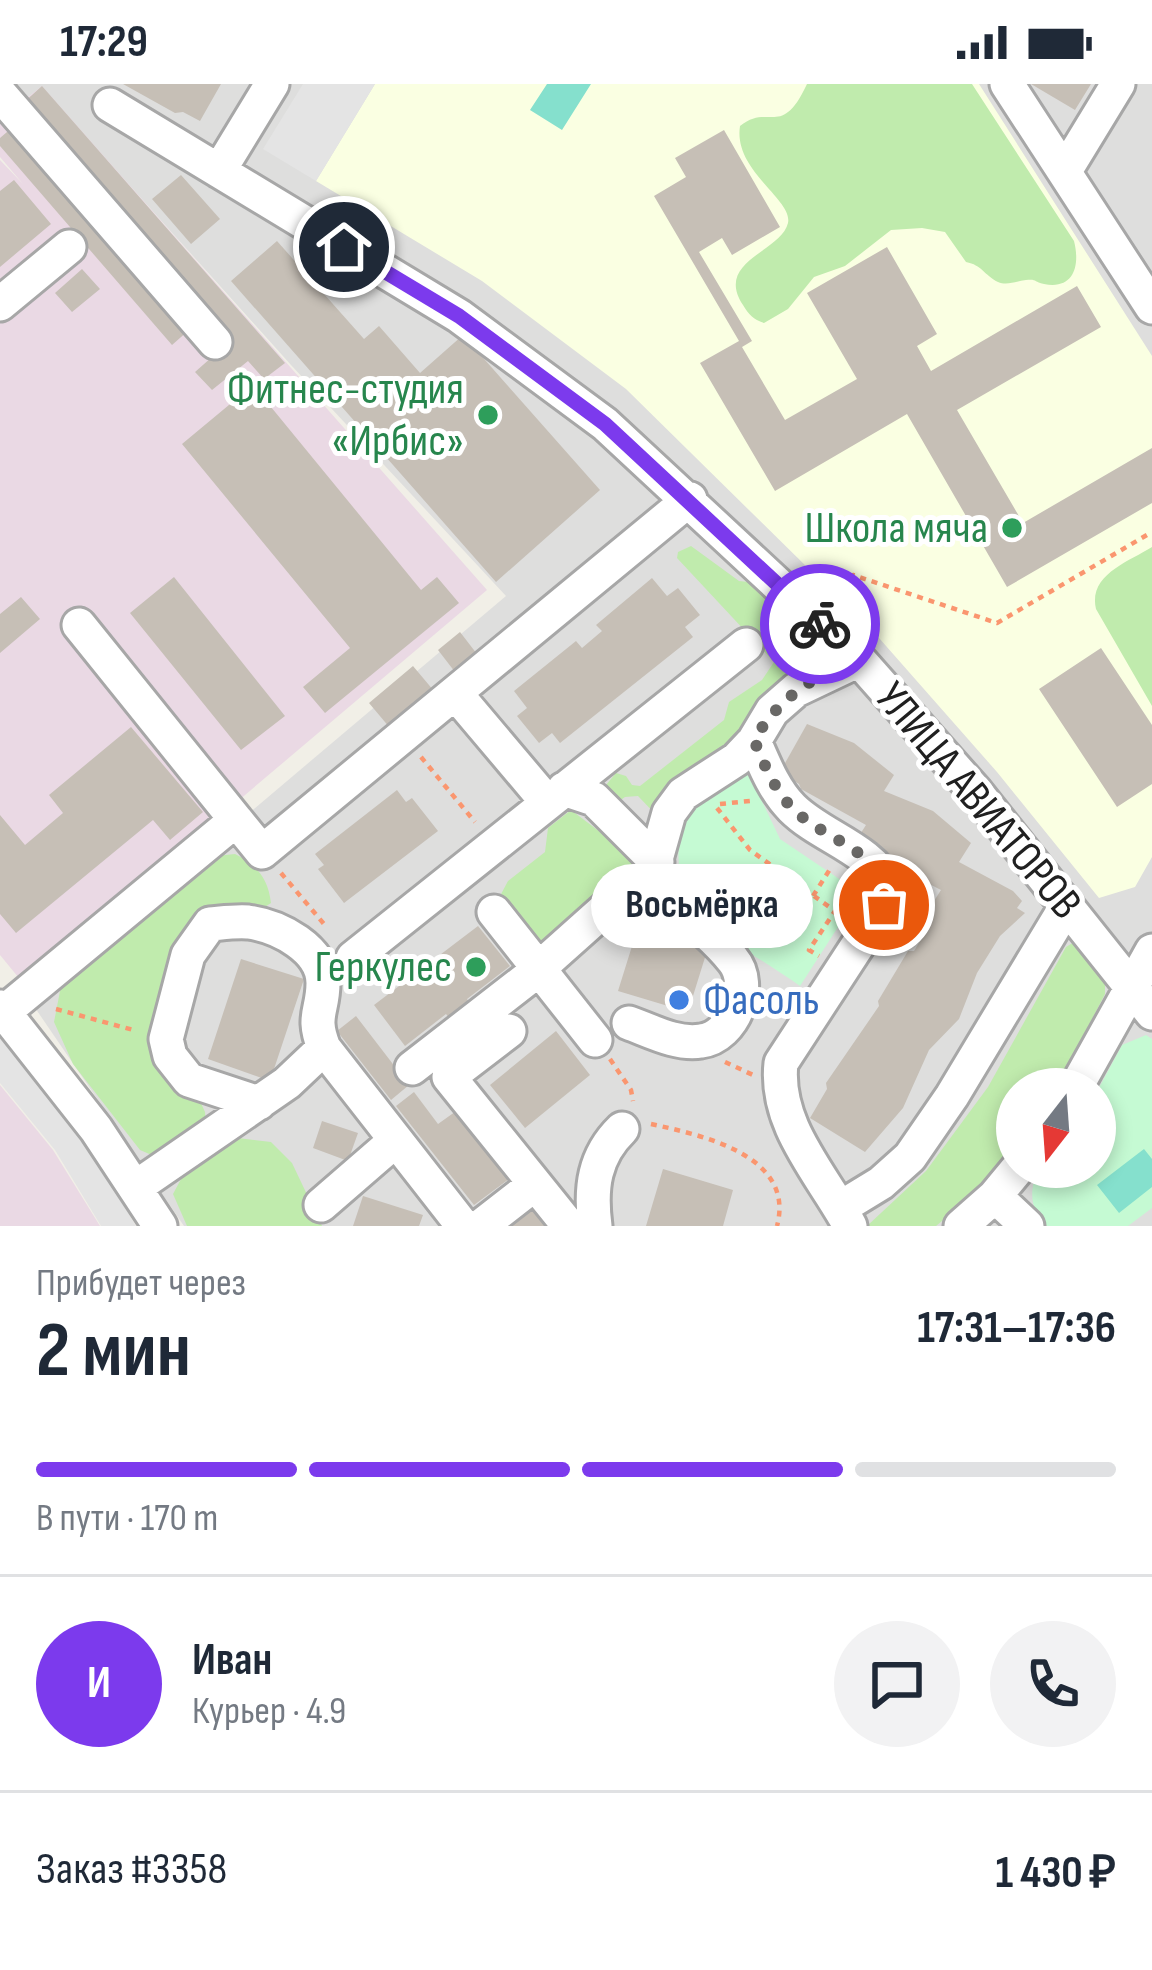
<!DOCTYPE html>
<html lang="ru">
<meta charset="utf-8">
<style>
body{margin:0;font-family:"Sofia Sans Condensed",sans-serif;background:#f2f2f3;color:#1f2937;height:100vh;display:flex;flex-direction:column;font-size:45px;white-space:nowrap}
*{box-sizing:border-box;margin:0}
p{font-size:39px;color:#747a83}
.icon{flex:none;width:66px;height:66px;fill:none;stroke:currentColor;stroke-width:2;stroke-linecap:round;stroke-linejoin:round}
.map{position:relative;height:1142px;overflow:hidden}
.panel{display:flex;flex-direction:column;background:#fff;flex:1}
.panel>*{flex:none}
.needle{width:78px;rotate:197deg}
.tools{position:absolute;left:996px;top:984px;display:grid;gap:24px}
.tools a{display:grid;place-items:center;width:120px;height:120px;border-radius:50%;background:#fff;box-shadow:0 6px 18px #0003;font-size:60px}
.pin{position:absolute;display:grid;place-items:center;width:102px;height:102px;color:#fff;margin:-51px;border:6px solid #fff;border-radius:50%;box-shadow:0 3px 12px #0007}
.courier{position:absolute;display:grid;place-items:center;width:120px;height:120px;margin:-60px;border:9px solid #7c3aed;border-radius:50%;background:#fff;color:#222;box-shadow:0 3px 15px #0007}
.bubble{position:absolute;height:84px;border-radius:42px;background:#fff;box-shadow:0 6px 18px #0003;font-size:39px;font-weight:700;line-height:84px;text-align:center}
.summary em{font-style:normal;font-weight:700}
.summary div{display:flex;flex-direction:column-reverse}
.summary{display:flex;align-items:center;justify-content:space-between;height:204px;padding:0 36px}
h1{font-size:78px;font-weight:700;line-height:90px}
.bar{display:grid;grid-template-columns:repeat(4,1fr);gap:18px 12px;align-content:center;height:144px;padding:0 36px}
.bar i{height:15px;border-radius:9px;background:#e0e1e3}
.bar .current{background:#7c3aed}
.bar p{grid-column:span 4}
.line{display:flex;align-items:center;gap:30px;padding:0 36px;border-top:3px solid #e0e1e3}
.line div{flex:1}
.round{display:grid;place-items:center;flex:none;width:126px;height:126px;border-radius:63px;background:#f2f2f3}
.status{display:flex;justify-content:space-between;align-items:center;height:84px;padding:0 60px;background:#fff;direction:ltr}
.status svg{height:33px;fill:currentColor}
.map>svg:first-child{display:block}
.residential{fill:#dededd;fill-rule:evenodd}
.industrial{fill:#ead9e4}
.education{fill:#faffe2}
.grass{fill:#c0ebad}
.park{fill:#c5fad3}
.pitch{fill:#85e0cd}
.parking{fill:#e4e4e4}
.building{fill:#c6bfb6}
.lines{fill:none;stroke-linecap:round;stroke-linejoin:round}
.minor-casing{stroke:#a7a7a7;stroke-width:39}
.path{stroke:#fa966f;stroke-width:4.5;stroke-dasharray:6 6;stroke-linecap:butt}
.minor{stroke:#fff;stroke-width:33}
.done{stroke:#696866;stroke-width:12;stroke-dasharray:0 21.6}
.route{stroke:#7c3aed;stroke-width:15}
.leisure-dot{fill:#2e9e5b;stroke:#fff;stroke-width:4.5}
.shop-dot{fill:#3f7fe0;stroke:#fff;stroke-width:4.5}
.labels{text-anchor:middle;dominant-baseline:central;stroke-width:10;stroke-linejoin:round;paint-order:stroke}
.leisure-label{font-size:45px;fill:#27864d;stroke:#fff;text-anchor:end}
.street-label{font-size:45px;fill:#202020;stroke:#fff}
.shop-label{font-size:45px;fill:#366cbe;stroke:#fff;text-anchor:start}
</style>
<div class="status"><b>17:29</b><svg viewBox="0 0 49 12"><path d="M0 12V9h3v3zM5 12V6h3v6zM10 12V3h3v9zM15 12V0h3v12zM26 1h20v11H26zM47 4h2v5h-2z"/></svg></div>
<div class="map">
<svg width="1152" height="1142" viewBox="0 0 1152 1142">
<rect width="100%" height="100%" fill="#f1efe7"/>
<path class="residential" d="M0,0H1152V1142H184L29,915L506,512L291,281L41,3L0,38ZM1017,1005H1095V1083H1017Z"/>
<path class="industrial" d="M42,2L487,506L23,899L0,871V76L23,100L0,73V35Z
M0,1001L53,1066L100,1142H0Z"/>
<path class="education" d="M375,0H979L1152,272V773L1135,803L1099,814L997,688L879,554L626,305L482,197L316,97Z"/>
<path class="grass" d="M807,0H972L1074,157C1080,180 1075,206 1044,200C1033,198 1038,195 1026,196C1017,197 1007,202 998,198C984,191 982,181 966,178L945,148L922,144L891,146L845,182L814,193L788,225L764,239C753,235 749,231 743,221C714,177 781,168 788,139C793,115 733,87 740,42C769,18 781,56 807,0Z
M691,462L739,497L758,499L828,566V575L660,735L638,712L625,713L614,721L604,714L606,701L616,689L626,692L632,701L640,702L724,636L729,618L762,596L774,578L677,474L678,468Z
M1152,463V622L1096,525C1088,491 1128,478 1152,463Z
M571,726L648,784L539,863L500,812L508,797L545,768L548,744Z
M235,770C257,781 268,794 271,819L254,830L222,828L159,927L205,1028L206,1042L154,1072L140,1066L73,980L54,938L61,902L216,772Z
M1079,855L1105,894V910L1056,1005H1017V1062L984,1102L936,1142H867L926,1087L988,1003L1066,863Z
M238,1054L271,1058L292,1079L322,1142H187L173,1110L188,1082Z"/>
<path class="park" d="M747,686L780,755L860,809L800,902C728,851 651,826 688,723Z
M1146,951L1152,955V1124L1128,1142H1047C1028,1122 1030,1108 1038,1083H1095V1011L1122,961Z"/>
<path class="pitch" d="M547,0H591L562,46L530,26Z
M1144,1065L1152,1075V1103L1119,1129L1097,1101Z"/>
<path class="parking" d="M303,0H375L316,97L263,65Z
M0,952L80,1050L136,1142H101L55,1066L0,999Z"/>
<path class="building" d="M123,0H221L200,37L183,28L175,29Z
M1031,0H1091L1075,26Z
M42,2L285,279L264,295L248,277L212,306L195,288L229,258L22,20Z
M14,42L189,246L172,261L0,62V54Z
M724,46L780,143L732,171L722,154L699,168L752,257L742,263L785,336L857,295L807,209L887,163L937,250L917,262L931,287L1077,202L1101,243L957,326L1023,439L1152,364V419L1007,503L907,330L775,407L700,279L739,257L654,112L686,93L675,74Z
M181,91L220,135L191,160L152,115Z
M14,96L51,140L0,183V107Z
M277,157L364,255L379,242L420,289L463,251L600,406L496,498L231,197Z
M82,185L100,205L72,228L55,209Z
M253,301L421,506L437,493L459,519L325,629L303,603L350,564L182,360Z
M174,493L285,632L241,666L130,529Z
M652,494L667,512L678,504L700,531L685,543L693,553L560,659L552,649L539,659L517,632L527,624L514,607L576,557L582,564L602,547L596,541Z
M21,513L40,535L0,569V530Z
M460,548L477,570L455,588L438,566Z
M1101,564L1152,641V700L1117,723L1039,605Z
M413,582L434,607L390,644L369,619Z
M807,640L854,659L894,691L884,707L933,727L971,759L959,778L1013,807L1022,817L1017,824L1025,829L1000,852L977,889L959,935L929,966L903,1024L865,1068L810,1034L827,1005L826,999L879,922L878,917L908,867H914L928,844L925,840L931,831L927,828L941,806L877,773L857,755L866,741L801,705L799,700L780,688Z
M131,643L203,728L170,756L153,736L16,849L0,830V731L25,761L63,729L49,711Z
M397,706L406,718L412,714L438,747L344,819L318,785L324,781L315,770Z
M478,842L510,882L467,915L470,920L450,935L446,930L405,962L374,921Z
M637,846L707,867L688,928L618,907Z
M241,875L304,895L270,997L208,975Z
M356,932L409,1001L391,1016L337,947Z
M556,947L590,991L525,1044L490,1001Z
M414,1008L438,1040L459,1025L513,1092L474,1121L396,1022Z
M322,1037L358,1049L348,1077L313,1064Z
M663,1085L733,1106L723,1142H646Z
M363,1112L423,1131L419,1142H353Z
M538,1114L561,1142H504Z"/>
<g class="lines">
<defs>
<path id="minor" d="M1007,0L1152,223
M0,10L215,258
M110,21L459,232L605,340L859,576L975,707L1152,929
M219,87L272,0
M1065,87L1118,0
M0,220L69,163
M79,541L236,736
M455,609L547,718
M754,657C764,680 774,706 792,724C821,753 870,764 889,802L884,821L781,979C774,1041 822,1090 850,1142
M564,705L594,715L657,778
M494,828L595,956
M353,874L746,561
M0,923L96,1045L160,1142
M4,928L236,736L262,768L690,415
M629,939C651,947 677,961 701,957C734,953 754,901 733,876C710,847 676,824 649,800
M509,947L449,993L569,1142
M412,984L528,894L612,819L649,800L669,729L683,710L737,675L754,657L772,627L796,606L859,576
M1075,1005L1152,867
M259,1019L189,996L170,972L166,955L188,871L210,840C222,839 236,837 248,838C279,842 323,865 323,899C323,928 311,931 324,964L463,1142
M136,1103L287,999L324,964
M995,1112L1027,1142
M321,1121L396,1056
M840,1124L881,1099L910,1073L952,1012L1067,821
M481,1142L535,1100
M595,1142C590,1104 594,1072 622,1045
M961,1142L995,1112L1019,1083"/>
</defs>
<use href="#minor" class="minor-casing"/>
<path class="path" d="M831,509L853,491L997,539L1152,448
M421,673L475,738
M720,720L750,717
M717,724L750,766L835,827L809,866L819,872
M281,789L324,840
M813,812L832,782
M56,925L137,947
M610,975L631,1006L633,1017
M725,978L753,991
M651,1040C701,1051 796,1071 777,1142"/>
<use href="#minor" class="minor"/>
</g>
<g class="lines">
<path class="done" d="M820,540L859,576C812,592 779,614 754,656C764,680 774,705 792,724C821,753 870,764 889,802L884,821"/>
<path class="route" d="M344,163L459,232L605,340L820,540"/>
</g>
<g class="leisure-dot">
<circle cx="488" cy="331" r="12"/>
<circle cx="1012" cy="444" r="12"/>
<circle cx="476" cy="883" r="12"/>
</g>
<circle class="shop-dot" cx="679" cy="916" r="12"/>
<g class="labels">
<g class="leisure-label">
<text x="464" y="305">Фитнес-студия<tspan x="464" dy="52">«Ирбис»</tspan></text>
<text x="988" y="444">Школа мяча</text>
<text x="452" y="883">Геркулес</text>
</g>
<g class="street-label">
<text transform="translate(978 717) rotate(50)">УЛИЦА АВИАТОРОВ</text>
</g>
<g class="shop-label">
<text x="703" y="916">Фасоль</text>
</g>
</g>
</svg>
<div class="tools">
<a><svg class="needle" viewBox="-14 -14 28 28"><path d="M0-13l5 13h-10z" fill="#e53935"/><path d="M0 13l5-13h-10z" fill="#747a83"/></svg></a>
</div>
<div class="pin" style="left:884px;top:821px;background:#ea580c"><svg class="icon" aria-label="bag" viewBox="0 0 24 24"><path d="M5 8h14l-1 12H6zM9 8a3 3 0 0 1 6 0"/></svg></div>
<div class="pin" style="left:344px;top:163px;background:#1f2937"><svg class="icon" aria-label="home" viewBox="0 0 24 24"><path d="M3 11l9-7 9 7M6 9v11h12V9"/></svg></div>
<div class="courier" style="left:820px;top:540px"><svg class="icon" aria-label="bike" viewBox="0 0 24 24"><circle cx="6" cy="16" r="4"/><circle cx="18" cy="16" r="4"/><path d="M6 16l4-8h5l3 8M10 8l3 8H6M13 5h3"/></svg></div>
<div class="bubble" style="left:591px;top:780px;width:222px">Восьмёрка</div>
</div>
<section class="panel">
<div class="summary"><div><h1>2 мин</h1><p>Прибудет через</p></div><em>17:31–17:36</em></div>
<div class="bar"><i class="current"></i><i class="current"></i><i class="current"></i><i></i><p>В пути · 170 m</p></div>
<div class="line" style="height:216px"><b class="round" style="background:#7c3aed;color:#fff">И</b><div><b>Иван</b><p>Курьер · 4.9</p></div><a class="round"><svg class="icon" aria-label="chat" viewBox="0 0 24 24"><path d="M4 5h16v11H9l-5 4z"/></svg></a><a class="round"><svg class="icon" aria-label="phone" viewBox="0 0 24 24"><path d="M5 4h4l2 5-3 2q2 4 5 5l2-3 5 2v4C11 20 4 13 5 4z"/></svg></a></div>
<div class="line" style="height:156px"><div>Заказ #3358</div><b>1 430 ₽</b></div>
</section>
